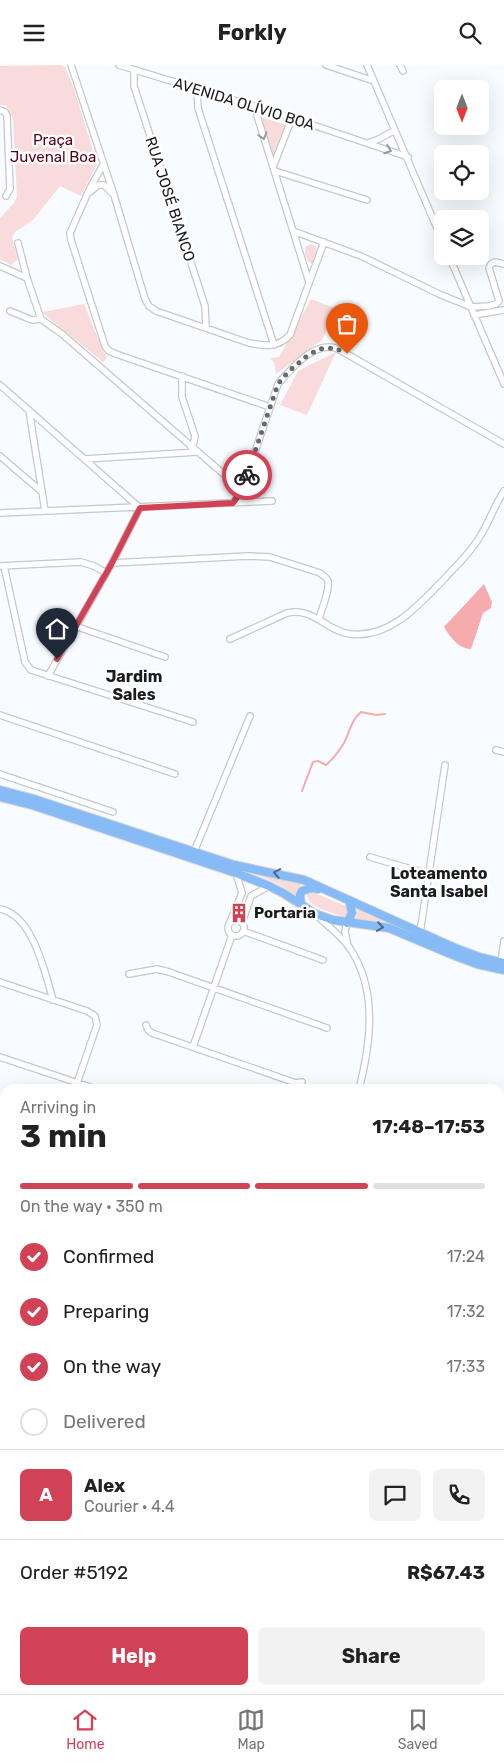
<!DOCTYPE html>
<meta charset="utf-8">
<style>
body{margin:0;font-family:Rubik,sans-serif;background:#f2f2f2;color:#222;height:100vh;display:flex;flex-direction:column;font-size:19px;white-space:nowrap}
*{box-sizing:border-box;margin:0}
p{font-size:16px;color:#767676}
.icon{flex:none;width:28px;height:28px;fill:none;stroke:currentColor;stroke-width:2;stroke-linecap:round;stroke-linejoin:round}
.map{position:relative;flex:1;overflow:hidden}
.sheet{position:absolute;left:0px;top:1019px;width:505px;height:611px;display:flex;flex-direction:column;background:#fff;border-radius:15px 15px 0 0;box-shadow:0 5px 20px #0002}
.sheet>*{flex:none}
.needle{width:32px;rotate:180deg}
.tools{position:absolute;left:434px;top:15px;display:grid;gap:10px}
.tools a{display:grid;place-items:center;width:55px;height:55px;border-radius:8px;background:#fff;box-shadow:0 5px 20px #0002;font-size:25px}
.pin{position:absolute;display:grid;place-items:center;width:42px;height:42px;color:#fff;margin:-51px -21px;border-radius:50% 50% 50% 0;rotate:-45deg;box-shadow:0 0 5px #0007}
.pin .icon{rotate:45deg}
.courier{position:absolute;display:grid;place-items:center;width:50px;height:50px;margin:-25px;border:4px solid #d24256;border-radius:50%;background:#fff;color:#222;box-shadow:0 1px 6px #0007}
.headline em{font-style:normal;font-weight:700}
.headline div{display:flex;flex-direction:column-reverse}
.headline{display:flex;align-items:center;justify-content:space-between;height:85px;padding:0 20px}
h1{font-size:32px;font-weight:700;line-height:38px}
.bar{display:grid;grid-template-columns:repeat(4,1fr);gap:8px 5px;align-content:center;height:60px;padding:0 20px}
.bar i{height:6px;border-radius:4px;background:#e0e0e0}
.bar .selected{background:#d24256}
.bar p{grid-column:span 4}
.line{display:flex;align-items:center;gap:12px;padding:0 20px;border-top:1px solid #e0e0e0}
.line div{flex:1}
.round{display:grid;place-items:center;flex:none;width:52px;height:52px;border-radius:8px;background:#f2f2f2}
ol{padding:0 20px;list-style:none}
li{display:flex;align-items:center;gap:15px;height:55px}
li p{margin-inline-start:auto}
li .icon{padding:5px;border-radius:50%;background:#d24256;color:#fff;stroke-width:4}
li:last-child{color:#767676}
li i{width:28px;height:28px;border:2px solid #e0e0e0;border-radius:50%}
.button{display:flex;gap:10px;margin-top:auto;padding:10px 20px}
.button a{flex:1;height:58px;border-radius:8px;background:#d24256;color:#fff;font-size:20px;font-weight:700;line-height:58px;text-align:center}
.button a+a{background:#f2f2f2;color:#222}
header{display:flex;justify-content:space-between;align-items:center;height:65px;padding:0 20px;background:#fff;font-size:22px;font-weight:700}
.tab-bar{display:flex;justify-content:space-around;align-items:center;height:70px;border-top:1px solid #e0e0e0;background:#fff;font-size:14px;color:#767676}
.tab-bar a{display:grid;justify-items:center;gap:2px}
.tab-bar .selected{color:#d24256}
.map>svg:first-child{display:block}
.green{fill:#f9dbdb}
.water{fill:#f6abad}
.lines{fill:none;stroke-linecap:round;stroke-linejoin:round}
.stream{stroke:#f6abad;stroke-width:2}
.minor-casing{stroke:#c5c8cc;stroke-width:8}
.major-casing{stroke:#d6d6d6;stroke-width:10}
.minor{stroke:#fff;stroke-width:5.5}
.major{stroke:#86bbf6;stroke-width:8}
.oneway{stroke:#989899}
.oneway2{stroke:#506b8a}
.done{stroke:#68696c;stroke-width:5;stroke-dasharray:0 9}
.route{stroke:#d24256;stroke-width:6}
.labels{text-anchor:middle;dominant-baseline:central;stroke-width:5;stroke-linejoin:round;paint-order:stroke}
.street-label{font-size:15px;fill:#1a1b1d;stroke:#fff}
.park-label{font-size:15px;fill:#5a0016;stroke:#fff}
.poi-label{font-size:15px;font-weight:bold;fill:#1a1b1d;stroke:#fff;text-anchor:start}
.neighbourhood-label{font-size:16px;font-weight:bold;fill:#1a1b1d;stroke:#fff}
</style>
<header><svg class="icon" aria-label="menu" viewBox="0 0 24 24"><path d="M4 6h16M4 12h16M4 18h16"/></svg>Forkly<svg class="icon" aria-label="search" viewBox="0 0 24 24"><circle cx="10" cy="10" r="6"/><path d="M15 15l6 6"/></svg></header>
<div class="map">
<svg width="504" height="1629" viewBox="0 0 504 1629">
<rect width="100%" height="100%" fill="#f8fbff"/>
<path class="green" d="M61,0L65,2L74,24L97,99L81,131L60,121L33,155L15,167L12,173L18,194L11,200L0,194V153L14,138L17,132L13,53L6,40H0V1Z
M261,52L286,60L272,92Z
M312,179L317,183L312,199C305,196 304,187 306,181Z
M311,234L337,244L322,275L276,309L274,297L270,293L279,292Z
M84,239L104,288L107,293L103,297L45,250L43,247Z
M336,287L307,350L280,340L298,306Z
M258,810L303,819L298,823L295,830L278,819Z
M310,826L348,842V848L344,852C333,847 307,843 307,829Z
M358,843L390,859L356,854Z
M500,1114L504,1116V1175L500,1177Z
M112,1625H201L200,1629H111Z"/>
<path class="water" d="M484,519L492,537L491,543L483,548L471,584C459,584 450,572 444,562Z"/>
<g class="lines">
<path class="stream" d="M302,726L313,697L318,696L326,700C333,694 339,686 344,678C350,667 351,655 361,647L376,650L385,649"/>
<defs>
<path id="minor" d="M71,0L114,130L145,234L149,241L156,246L249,278C265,281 278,283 290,270L324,177
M119,0L292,53L408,92
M326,0L374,16
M367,0L442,175
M400,0L403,6
M134,5V21L205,241L206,263
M197,24L198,43L274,280
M254,41L309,217
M0,45L5,47L7,51L10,124L6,131
M368,78L379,74L395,65
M103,100L90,123L70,168L71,175L105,281L109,286L116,289L270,342
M273,102L292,53
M275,106L367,135
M90,127L98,120H104L112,128
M293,166L361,191L439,229L471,242L489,241L496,239L499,236L489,203L491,199L495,197L504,199
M18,178L27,213L41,254
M449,191L504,319
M0,201L27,213
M10,246L32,255L41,254L62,269L242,425
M474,250L504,245
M182,311V332L195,371L194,377L191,382
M0,320L140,443L112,498L48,611
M29,345L42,427
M0,391L42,427L45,446
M85,394L197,387
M233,438L242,425L278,319C290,305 309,282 329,282C336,282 341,286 347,289L504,379
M0,448L272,436
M112,498L248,491L270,492L320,508C324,511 328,513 328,517C330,526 321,545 319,554
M0,501L81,497L94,501L106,508
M4,501L25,597L31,605L193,657
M75,561L165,592
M230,574L287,548C314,542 326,566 350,569C390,574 420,539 445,513C457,500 470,488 479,473C489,458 494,441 504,426
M0,650L175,709
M496,685L504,687
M0,709L113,747
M194,787L250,651
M370,792L428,809
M0,844C33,850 45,908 53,935
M316,850C327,860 340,870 349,882C378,924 371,977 359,1024
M228 863a8 8 0 1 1 16 0a8 8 0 1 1-16 0Z
M230,857L242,828L236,808
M242,858L251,831L269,821
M347,858L345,866L348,881
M243,866L323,895
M420,868L445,700
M501,897L504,876
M129,909L157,904L169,907L327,963
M0,917L87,946L95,951L97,960L75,1024
M146,960L148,965L152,968L296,1018L302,1017
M193,982L232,870
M0,992L96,1024
M0,1061L5,1063
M0,1124L5,1126
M500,1279L504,1276
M0,1305L5,1300
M0,1536L5,1538
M249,1625L262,1629
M417,1625V1629
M313,1629L317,1625
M468,1629L469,1625"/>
<path id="major" d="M0,725L34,734L234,800L304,815L455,883L479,892L504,898
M0,732L32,740L236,808L269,821L283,828L316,849L333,855L389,863L453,890L477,899L504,905
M301,839L300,830L302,826L311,823L318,824
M347,858L352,848L349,835"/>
</defs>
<use href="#minor" class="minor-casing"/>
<use href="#major" class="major-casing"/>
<use href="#minor" class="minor"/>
<use href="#major" class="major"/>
</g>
<defs><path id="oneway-chevron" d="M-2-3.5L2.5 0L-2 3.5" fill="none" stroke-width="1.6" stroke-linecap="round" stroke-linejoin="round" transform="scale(1.25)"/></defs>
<g class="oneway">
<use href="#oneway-chevron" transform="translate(263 71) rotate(72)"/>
<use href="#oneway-chevron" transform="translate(388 85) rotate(20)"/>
</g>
<g class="oneway2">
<use href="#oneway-chevron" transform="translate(277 808) rotate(-169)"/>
<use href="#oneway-chevron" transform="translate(380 862) rotate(8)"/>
</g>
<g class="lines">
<path class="done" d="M247,410L278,319L288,307L307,291L319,284L335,283L347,289"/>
<path class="route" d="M57,594L112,498L140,443L233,438L242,425L247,410"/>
</g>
<defs>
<symbol id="building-bare" viewBox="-9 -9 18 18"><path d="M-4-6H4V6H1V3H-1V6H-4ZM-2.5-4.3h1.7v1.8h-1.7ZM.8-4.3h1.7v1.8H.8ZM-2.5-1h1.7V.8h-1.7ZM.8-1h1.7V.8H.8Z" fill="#d24256" stroke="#fff" stroke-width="2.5" paint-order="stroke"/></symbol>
</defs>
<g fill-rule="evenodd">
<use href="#building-bare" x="225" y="834" width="28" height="28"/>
</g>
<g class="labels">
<g class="street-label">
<text transform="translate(244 39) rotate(17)">AVENIDA OLÍVIO BOA</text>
<text transform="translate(170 134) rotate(72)">RUA JOSÉ BIANCO</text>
</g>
<g class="park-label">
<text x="53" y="75">Praça<tspan x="53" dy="17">Juvenal Boa</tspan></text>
</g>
<g class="poi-label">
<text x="254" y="848">Portaria</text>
</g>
<g class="neighbourhood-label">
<text x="134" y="611">Jardim<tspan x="134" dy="18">Sales</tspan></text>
<text x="439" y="808">Loteamento<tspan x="439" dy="18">Santa Isabel</tspan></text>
</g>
</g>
</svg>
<div class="tools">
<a><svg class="needle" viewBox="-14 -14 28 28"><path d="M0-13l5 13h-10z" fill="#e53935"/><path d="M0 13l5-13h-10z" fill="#767676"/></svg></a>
<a><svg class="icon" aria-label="locate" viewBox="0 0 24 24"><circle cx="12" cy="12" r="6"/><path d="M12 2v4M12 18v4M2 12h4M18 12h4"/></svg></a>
<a><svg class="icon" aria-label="layers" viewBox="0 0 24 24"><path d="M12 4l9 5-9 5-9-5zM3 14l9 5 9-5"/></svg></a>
</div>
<div class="pin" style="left:347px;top:289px;background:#ea580c"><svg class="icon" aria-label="bag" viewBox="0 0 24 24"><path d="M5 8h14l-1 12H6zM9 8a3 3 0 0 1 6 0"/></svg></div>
<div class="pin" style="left:57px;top:594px;background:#1f2937"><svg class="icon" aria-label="home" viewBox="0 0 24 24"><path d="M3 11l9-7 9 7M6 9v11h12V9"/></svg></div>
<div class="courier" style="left:247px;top:410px"><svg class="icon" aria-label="bike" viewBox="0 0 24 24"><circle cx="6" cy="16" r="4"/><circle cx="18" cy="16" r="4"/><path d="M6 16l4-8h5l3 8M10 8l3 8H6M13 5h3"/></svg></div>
<section class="sheet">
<div class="headline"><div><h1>3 min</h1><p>Arriving in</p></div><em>17:48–17:53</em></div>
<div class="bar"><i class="selected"></i><i class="selected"></i><i class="selected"></i><i></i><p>On the way · 350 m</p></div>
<ol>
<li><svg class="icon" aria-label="check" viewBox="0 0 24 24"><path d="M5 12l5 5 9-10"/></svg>Confirmed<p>17:24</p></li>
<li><svg class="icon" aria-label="check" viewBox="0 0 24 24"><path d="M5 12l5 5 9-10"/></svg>Preparing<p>17:32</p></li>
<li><svg class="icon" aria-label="check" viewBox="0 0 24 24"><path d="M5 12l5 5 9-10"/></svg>On the way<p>17:33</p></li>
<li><i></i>Delivered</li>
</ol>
<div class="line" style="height:90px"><b class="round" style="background:#d24256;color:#fff">A</b><div><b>Alex</b><p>Courier · 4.4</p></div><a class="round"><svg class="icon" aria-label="chat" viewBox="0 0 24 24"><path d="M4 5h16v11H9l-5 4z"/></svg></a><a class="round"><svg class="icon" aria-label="phone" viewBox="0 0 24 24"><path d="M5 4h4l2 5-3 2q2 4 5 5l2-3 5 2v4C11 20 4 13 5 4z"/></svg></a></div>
<div class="line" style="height:65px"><div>Order #5192</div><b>R$67.43</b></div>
<div class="button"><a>Help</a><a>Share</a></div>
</section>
</div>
<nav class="tab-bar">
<a class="selected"><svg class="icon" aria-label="home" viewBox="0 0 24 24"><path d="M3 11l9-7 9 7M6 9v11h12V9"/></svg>Home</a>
<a><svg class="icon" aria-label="map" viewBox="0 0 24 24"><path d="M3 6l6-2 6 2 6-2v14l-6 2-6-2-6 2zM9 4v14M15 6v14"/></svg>Map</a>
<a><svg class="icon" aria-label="saved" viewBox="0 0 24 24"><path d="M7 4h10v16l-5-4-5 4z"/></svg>Saved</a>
</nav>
